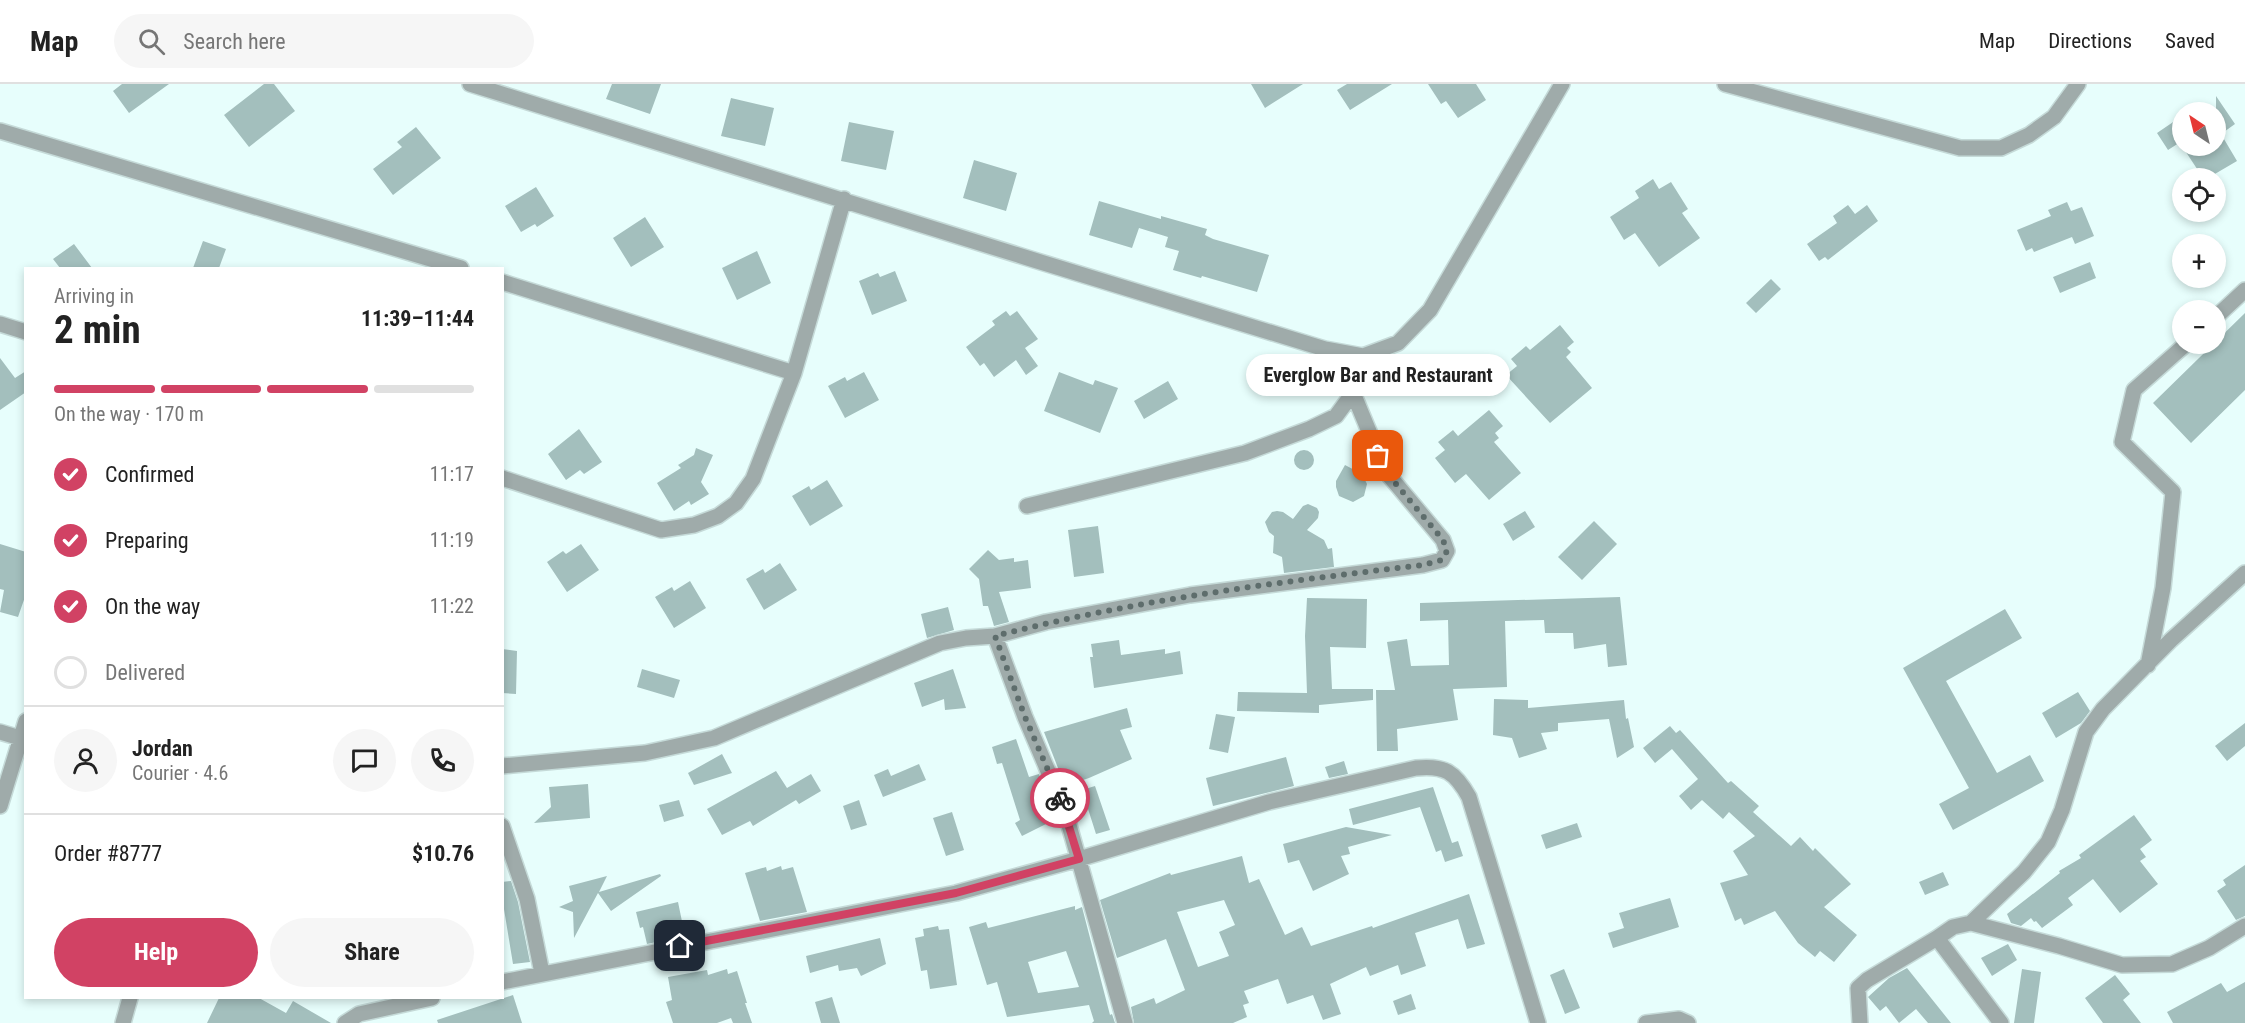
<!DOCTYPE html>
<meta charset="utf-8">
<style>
body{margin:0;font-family:"Roboto Condensed",sans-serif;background:#f6f6f6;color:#222;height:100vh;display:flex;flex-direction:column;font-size:22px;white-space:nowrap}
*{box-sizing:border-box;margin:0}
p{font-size:20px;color:#767676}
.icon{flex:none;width:33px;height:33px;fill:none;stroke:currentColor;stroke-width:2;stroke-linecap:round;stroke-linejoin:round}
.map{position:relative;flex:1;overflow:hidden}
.sheet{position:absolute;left:24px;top:183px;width:480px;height:732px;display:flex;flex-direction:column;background:#fff;border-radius:0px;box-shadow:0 3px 9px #0003}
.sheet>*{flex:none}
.needle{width:39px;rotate:325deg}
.fabs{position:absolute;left:2172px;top:18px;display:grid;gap:12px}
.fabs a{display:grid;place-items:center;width:54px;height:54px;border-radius:50%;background:#fff;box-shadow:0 3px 9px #0003;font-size:30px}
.pin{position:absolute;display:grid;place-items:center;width:51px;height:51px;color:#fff;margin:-26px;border-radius:12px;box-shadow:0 3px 9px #0006}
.courier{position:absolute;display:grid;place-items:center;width:60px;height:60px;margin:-30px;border:4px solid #d14264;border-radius:50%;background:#fff;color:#222;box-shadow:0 2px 8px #0007}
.bubble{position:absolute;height:42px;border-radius:21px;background:#fff;box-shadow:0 3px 9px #0003;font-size:20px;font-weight:700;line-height:42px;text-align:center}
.headline em{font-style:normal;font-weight:700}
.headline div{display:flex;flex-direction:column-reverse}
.headline{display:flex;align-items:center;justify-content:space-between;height:102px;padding:0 30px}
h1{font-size:39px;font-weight:700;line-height:45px}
.bar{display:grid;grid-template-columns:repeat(4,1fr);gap:9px 6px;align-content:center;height:72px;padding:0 30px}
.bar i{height:8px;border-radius:4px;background:#e0e0e0}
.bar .selected{background:#d14264}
.bar p{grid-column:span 4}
.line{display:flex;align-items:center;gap:15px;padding:0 30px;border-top:2px solid #e0e0e0}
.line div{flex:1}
.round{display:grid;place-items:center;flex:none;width:63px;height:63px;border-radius:32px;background:#f6f6f6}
ol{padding:0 30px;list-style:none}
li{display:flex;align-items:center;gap:18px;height:66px}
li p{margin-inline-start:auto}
li .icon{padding:6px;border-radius:50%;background:#d14264;color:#fff;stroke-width:4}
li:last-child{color:#767676}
li i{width:33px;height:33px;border:3px solid #e0e0e0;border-radius:50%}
.primary-button{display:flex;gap:12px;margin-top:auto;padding:12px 30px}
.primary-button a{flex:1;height:69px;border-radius:36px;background:#d14264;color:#fff;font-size:24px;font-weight:700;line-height:69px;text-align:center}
.primary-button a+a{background:#f6f6f6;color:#222}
header{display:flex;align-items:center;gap:36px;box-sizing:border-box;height:84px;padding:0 30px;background:#fff;border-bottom:2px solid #e0e0e0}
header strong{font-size:28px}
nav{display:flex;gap:33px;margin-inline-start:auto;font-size:21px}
.search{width:420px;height:54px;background:#f6f6f6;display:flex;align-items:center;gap:15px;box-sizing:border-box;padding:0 21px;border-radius:33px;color:#767676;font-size:22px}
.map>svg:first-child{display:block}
.building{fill:#a3bfbd;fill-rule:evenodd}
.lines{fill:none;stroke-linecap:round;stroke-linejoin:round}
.minor-casing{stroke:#c5dad8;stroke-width:18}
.minor{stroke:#9fabaa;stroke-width:15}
.done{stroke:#5e6d6c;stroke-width:6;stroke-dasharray:0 10.8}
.route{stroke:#d14264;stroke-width:8}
</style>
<header>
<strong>Map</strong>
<div class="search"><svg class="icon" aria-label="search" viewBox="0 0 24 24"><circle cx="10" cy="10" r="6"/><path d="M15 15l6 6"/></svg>Search here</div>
<nav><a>Map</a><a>Directions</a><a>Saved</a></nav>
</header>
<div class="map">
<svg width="2245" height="939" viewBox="0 0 2245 939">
<rect width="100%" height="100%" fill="#e7fefc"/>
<path class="building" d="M122,0H169L129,29L113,7Z
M264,0H274L295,27L249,63L224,31Z
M612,0H661L650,30L606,15Z
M1251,0H1303L1265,24Z
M1347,0H1392L1350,26L1337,6Z
M1428,0H1476L1486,16L1458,34L1446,17L1441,20Z
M2216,12L2235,40L2221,50L2237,77L2208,94H2203L2182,62H2216Z
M731,14L774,24L765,62L721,52Z
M2182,32V57L2168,66L2157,49Z
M849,38L894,47L886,86L841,77Z
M416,43L441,74L393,111L373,85L402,63L397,58Z
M974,76L1017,89L1006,127L963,114Z
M1653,95L1659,105L1671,98L1688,125L1682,129L1700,154L1659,183L1635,149L1624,156L1610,133L1639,114L1635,107Z
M536,103L554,132L537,143L535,140L521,148L505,122Z
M1099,117L1161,135V132L1207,145L1205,151L1213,155L1269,171L1257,208L1202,192L1201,194L1173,186L1179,167L1165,163L1168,153L1139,144L1132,164L1089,151Z
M2067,118L2071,127L2082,123L2094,152L2075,160L2072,153L2034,168L2032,164L2026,167L2017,146L2051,132L2048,126Z
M1848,121L1855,130L1867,121L1878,137L1828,176L1825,173L1819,177L1807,160L1837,139L1833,132Z
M645,133L664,163L631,183L613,154Z
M203,157L226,165L219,184H193Z
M74,160L92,184H60L53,175Z
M757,167L771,199L737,216L722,184Z
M2090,178L2096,194L2060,209L2053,193Z
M895,187L907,217L872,231L859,197L878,189L880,193Z
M1771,195L1781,205L1756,229L1746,219Z
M1006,227L1010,232L1017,227L1038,255L1025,264L1038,282L1026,291L1016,276L994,293L984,279L980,282L966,263L995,241L992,237Z
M2245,229V306L2191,359L2153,319Z
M1560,241L1574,258L1567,264L1571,268L1566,273L1592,304L1550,339L1506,291L1517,282L1511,275L1526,262L1530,266Z
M0,274L15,294L26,287V308L0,326Z
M864,288L879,316L845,334L828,302L845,293L847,297Z
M1059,288L1093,301L1095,296L1118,304L1100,349L1044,327Z
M1168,297L1178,315L1144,335L1134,317Z
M1489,326L1503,342L1495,349L1499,354L1494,358L1521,389L1489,416L1466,390L1455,399L1435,374L1445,366L1438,358L1453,346L1458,352Z
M579,345L602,378L584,390L580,386L566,396L548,370Z
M696,364L713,371L701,398L709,410L691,421L689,417L674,427L657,399L681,384L678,381L694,371Z
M1294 376a10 10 0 1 1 20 0a10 10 0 1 1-20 0Z
M1345,381L1362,390L1367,400L1364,412L1353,418L1339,412L1336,403V397Z
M827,396L843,422L810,442L792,412L809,402L811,406Z
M1308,420L1317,424L1319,428L1318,434L1307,446L1324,456L1328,465L1332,464L1334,483L1284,489L1282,473L1273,469L1274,452L1269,448L1265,438L1272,428L1277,427L1283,428L1293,435L1303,422Z
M1525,427L1535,443L1513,457L1503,440Z
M1594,437L1617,460L1582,496L1558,473Z
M1098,442L1104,489L1074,493L1068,446Z
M0,460L26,468V510L18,533L0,528L4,506L0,505Z
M581,460L599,486L567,508L547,478L563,467L566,470Z
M988,466L999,476L1014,474V478L1028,476L1031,504L999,508L1009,538L994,542L988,522H983L979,495L969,485Z
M780,479L797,506L764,526L746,495L763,485L765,489Z
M690,497L706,524L674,544L655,513L672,503L674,507Z
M1620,513L1627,581L1608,583L1606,560L1574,565L1573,549H1545L1544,536L1505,537L1507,603L1453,605L1458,636L1397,645L1398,667H1377L1376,606H1395L1387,558L1407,555L1411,582L1449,581L1448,536L1420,537V519Z
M1307,514L1367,515L1366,564L1330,563L1332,605H1373V616L1319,621V629L1237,627L1238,608L1307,609L1305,552Z
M948,523L954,546L927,554L921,530Z
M2005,525L2022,554L1946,597L1997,689L2030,671L2044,697L1953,746L1939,720L1969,704L1903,584Z
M1119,556L1121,571L1165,565V570L1180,567L1183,590L1094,604L1090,573H1093L1091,560Z
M502,565L517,567L516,610L502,609Z
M642,585L680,596L674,614L637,603Z
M953,585L966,624L945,626L944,615L922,623L914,599Z
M2078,608L2090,627L2081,639L2056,654L2042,629Z
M1494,615L1528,616V624L1624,616L1626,635L1628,634L1634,663L1617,674L1609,635L1558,639V647L1541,649L1547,665L1519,674L1512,654L1493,651Z
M1127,624L1132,643L1120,646L1132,675L1089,694L1065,702L1044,648Z
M1216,630L1235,633L1228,669L1209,665Z
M2245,639V662L2227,677L2215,662Z
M1670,642L1676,649L1680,646L1728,699L1731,697L1759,722L1753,728L1791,762L1800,753L1813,767L1815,764L1851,800L1824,823L1857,851L1834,878L1820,867L1815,873L1798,859L1775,827L1744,841L1741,834L1735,837L1720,799L1748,791L1733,767L1755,752L1729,728L1723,735L1702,716L1691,726L1679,712L1698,695L1672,665L1655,679L1643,664Z
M1016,655L1029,693L1039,690L1046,708L1039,711L1052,737L1022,752L1015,739L1020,736L1002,679L997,680L992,663Z
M722,670L732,689L694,701L688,689Z
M1286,673L1294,702L1213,722L1206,694Z
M1344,677L1348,690L1329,694L1325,683Z
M919,680L926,696L883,713L874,691L888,685L891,692Z
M776,687L787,704L811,690L821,707L799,720L796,716L753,742L750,737L722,751L707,725Z
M588,700L590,734L534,739L551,723L549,703Z
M1095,702L1110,746L1096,750L1082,706Z
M1433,703L1452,759L1458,757L1463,772L1445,778L1441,766L1436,768L1420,723L1353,741L1349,725Z
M679,716L684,732L664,738L659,721Z
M859,716L867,741L851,746L843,722Z
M952,728L964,766L946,772L933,734Z
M2134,731L2152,756L2140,765L2146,773L2140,777L2158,800L2120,829L2093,795L2068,814L2073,821L2042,844L2036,837L2034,838L2031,834L2021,842L2011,839L2007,830L2060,789L2059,787L2081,774L2079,771Z
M1577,739L1582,753L1546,765L1541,751Z
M1346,743L1392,751L1348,763L1350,770L1341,772L1349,790L1313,807L1299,776L1288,779L1283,760Z
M1242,772L1249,799L1259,795L1285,851L1302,843L1311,862L1372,842L1373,844L1469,810L1485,860L1467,865L1458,835L1415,849L1426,882L1401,891L1398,881L1370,892L1366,883L1330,900L1341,930L1323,936L1313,911L1287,920L1278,895L1244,907L1249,919L1243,921L1247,933L1233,939H1134L1131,923L1154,914L1156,920L1185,906L1166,855L1117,874L1100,816L1170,789L1171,791ZM1224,816L1235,841L1219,848L1229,872L1198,883L1177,828Z
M2245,781V832L2236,836L2217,807L2226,801L2223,796Z
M781,782L782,786L793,783L807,828L760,837L745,789L766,783L767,787Z
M1943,788L1949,801L1925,811L1919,798Z
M660,790L661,792L611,827L598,809L574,854L573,828L559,823L573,817L569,802L607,792L599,808Z
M511,797L518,818L530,878L513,880L502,813V798Z
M1670,814L1679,843L1613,864L1608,849L1624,844L1619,829Z
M678,818L685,852L647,860L643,843L640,844L636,828Z
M1075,822V826L1082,823L1110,931L1112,930L1115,939H1092L1094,937L1089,921L1007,933L997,898L987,901L969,843L986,838L988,844ZM1066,867L1079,903L1038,909L1028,878Z
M938,842L939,846L949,845L957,901L930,905L927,886L921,887L915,854L924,852L923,845Z
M880,854L886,880L861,892L857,884L839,887L838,881L810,889L806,872Z
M2008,860L2017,876L1992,892L1981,874Z
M1907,884L1951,939H1928L1916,925L1899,939L1886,922L1880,927L1868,913L1889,894Z
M727,885L728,890L737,887L747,919H745L752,939H733L731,934L717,939H673L666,918L672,916L668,893L707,886L708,891Z
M1564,885L1580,924L1565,930L1550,891Z
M2022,885L2041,888L2034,939H2014Z
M2115,891L2130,910L2123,916L2141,939H2103L2085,914Z
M2245,898V939H2173L2167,928L2221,899L2227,908Z
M1411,910L1416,925L1398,931L1393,917Z
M513,911L522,939H438L437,936Z
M832,913L840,939H821L815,918Z
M219,914H259L286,929L293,917L331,939H207Z"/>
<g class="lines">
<defs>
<path id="minor" d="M470,0L1034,176L1325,265L1363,272L1398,259L1430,226L1562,0
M1725,0L1960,64H2001L2029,51L2054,33L2078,0
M0,47L461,184
M502,198L794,289
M2216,233L2245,206
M0,240L26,248
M502,394L661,446L694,441L718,432L736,419L753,395L794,289L844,115
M1027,422L1245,369L1309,345L1336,332L1353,309L1363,272
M995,552L1025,633L1065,727L1125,939
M2148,581L2163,504L2173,408L2122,358L2134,306L2186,260
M0,648L20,654
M502,682L645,669L714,654L940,559L966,554L995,552L1046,538L1190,511L1423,481L1442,476L1447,467L1443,456L1386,388L1353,309
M0,722L26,637
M502,742L527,815L542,889
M1971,839L2059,862L2122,881L2172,880L2209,864L2245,842
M502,898L956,809L1079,775L1269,718L1416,684C1445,681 1455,688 1469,713L1538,939
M123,939L130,914
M345,939L359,930L432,914
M1646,939L1679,935L1688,939
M1860,939L1858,904L1867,896L1937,854
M2001,939L1937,854L1953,843L1971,839L2024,788L2048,758L2062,726L2086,648L2103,625L2171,556L2245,489"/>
</defs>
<use href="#minor" class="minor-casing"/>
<use href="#minor" class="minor"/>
</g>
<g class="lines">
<path class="done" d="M1060,714L1025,633L995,552C1135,516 1279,498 1423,481L1442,476L1447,467L1443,456L1386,388L1378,372"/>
<path class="route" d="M680,862L956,809L1079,775L1060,714"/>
</g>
</svg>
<div class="fabs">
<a><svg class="needle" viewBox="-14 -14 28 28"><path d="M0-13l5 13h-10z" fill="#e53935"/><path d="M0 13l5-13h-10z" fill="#767676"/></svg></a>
<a><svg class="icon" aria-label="locate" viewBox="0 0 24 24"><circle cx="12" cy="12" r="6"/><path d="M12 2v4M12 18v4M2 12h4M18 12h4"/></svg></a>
<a>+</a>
<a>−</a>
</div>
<div class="pin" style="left:1378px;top:372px;background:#ea580c"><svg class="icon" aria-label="bag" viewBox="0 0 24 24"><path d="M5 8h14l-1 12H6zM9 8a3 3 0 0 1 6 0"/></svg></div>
<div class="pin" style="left:680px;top:862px;background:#1f2937"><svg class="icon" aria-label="home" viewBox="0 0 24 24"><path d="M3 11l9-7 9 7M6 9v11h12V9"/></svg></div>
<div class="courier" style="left:1060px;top:714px"><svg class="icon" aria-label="bike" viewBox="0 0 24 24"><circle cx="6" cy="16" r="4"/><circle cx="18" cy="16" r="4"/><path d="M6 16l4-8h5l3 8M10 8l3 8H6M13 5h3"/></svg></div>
<div class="bubble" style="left:1246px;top:270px;width:264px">Everglow Bar and Restaurant</div>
<section class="sheet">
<div class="headline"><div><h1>2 min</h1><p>Arriving in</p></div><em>11:39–11:44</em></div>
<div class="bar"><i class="selected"></i><i class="selected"></i><i class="selected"></i><i></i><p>On the way · 170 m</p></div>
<ol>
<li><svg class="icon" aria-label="check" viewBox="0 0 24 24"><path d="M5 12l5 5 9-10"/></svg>Confirmed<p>11:17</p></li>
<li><svg class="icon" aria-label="check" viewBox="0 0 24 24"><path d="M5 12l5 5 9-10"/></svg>Preparing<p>11:19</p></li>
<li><svg class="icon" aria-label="check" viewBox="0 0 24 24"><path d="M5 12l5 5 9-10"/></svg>On the way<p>11:22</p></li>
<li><i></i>Delivered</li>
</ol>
<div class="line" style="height:108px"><a class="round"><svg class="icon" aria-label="person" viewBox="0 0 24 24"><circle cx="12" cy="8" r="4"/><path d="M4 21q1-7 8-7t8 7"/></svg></a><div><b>Jordan</b><p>Courier · 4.6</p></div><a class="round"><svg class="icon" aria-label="chat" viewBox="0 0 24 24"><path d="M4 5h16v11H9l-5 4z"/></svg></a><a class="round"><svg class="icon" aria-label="phone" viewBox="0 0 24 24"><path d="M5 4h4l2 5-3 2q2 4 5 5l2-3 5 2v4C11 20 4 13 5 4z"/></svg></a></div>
<div class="line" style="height:78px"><div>Order #8777</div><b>$10.76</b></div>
<div class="primary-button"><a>Help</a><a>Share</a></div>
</section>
</div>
